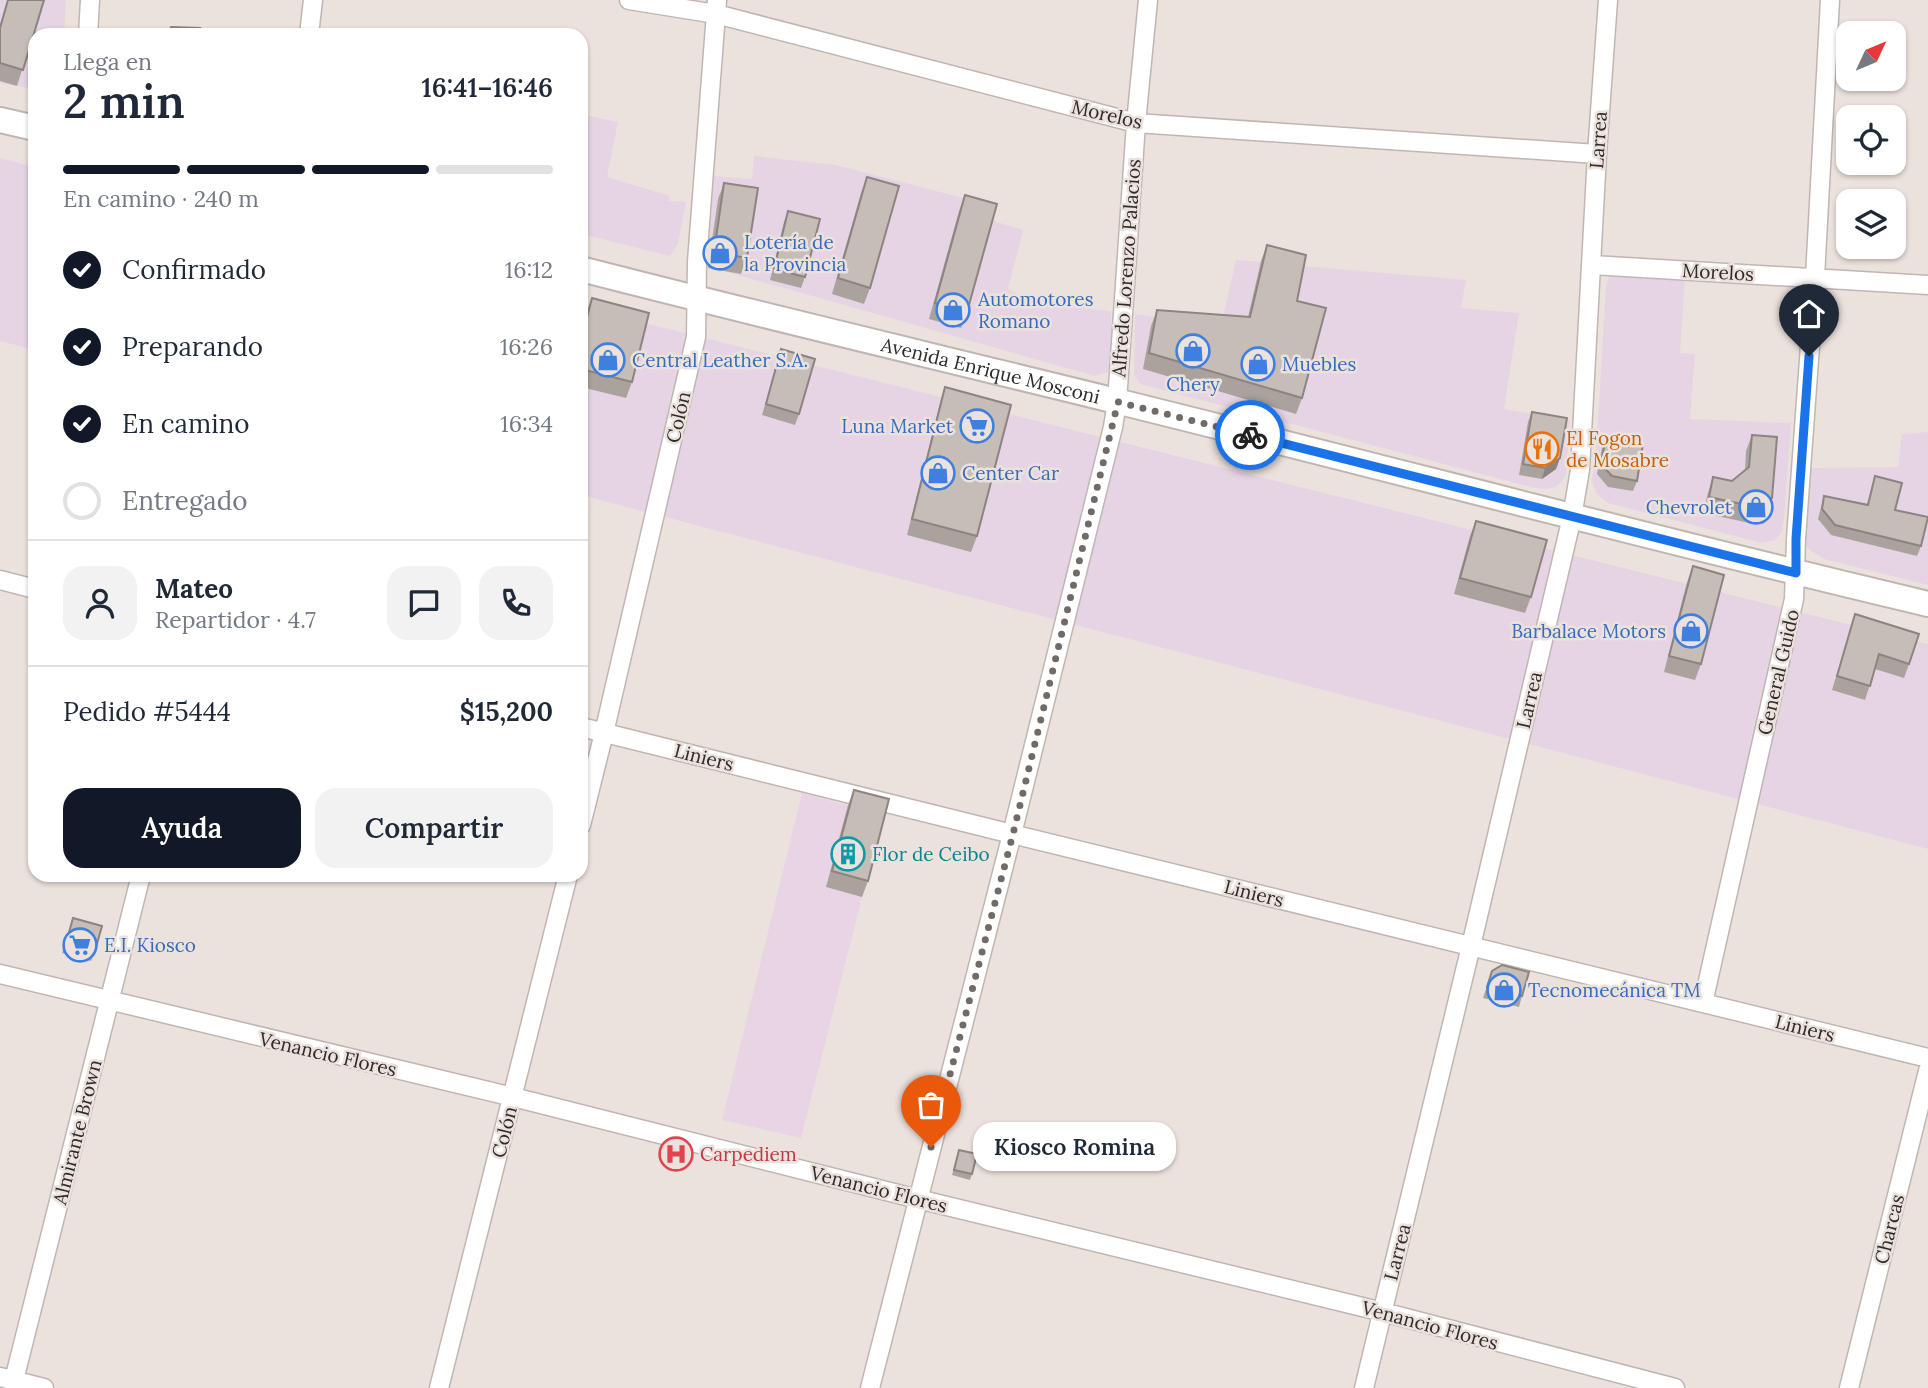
<!DOCTYPE html>
<html lang="es">
<meta charset="utf-8">
<style>
body{margin:0;font-family:Lora,serif;background:#f2f2f3;color:#1f2937;height:100vh;display:flex;flex-direction:column;font-size:26px;white-space:nowrap}
*{box-sizing:border-box;margin:0}
p{font-size:23px;color:#747a83}
.icon{flex:none;width:38px;height:38px;fill:none;stroke:currentColor;stroke-width:2;stroke-linecap:round;stroke-linejoin:round}
.map{position:relative;flex:1;overflow:hidden}
.details{position:absolute;left:28px;top:28px;width:560px;height:854px;display:flex;flex-direction:column;background:#fff;border-radius:21px;box-shadow:0 2px 5px #0004}
.details>*{flex:none}
.needle{width:46px;rotate:46deg}
.controls{position:absolute;left:1836px;top:21px;display:grid;gap:14px}
.controls a{display:grid;place-items:center;width:70px;height:70px;border-radius:14px;background:#fff;box-shadow:0 2px 5px #0004;font-size:35px}
.pin{position:absolute;display:grid;place-items:center;width:60px;height:60px;color:#fff;margin:-72px -30px;border-radius:50% 50% 50% 0;rotate:-45deg;box-shadow:0 0 7px #0007}
.pin .icon{rotate:45deg}
.courier{position:absolute;display:grid;place-items:center;width:70px;height:70px;margin:-35px;border:5px solid #1a73e8;border-radius:50%;background:#fff;color:#222;box-shadow:0 2px 9px #0007}
.bubble{position:absolute;height:49px;border-radius:21px;background:#fff;box-shadow:0 2px 5px #0004;font-size:23px;font-weight:600;line-height:49px;text-align:center}
.headline em{font-style:normal;font-weight:600}
.headline div{display:flex;flex-direction:column-reverse}
.headline{display:flex;align-items:center;justify-content:space-between;height:119px;padding:0 35px}
h1{font-size:46px;font-weight:600;line-height:52px}
.bar{display:grid;grid-template-columns:repeat(4,1fr);gap:10px 7px;align-content:center;height:84px;padding:0 35px}
.bar i{height:9px;border-radius:5px;background:#e0e1e3}
.bar .on{background:#111827}
.bar p{grid-column:span 4}
.line{display:flex;align-items:center;gap:18px;padding:0 35px;border-top:2px solid #e0e1e3}
.line div{flex:1}
.round{display:grid;place-items:center;flex:none;width:74px;height:74px;border-radius:21px;background:#f2f2f3}
ol{padding:0 35px;list-style:none}
li{display:flex;align-items:center;gap:21px;height:77px}
li p{margin-inline-start:auto}
li .icon{padding:7px;border-radius:50%;background:#111827;color:#fff;stroke-width:4}
li:last-child{color:#747a83}
li i{width:38px;height:38px;border:4px solid #e0e1e3;border-radius:50%}
.primary-button{display:flex;gap:14px;margin-top:auto;padding:14px 35px}
.primary-button a{flex:1;height:80px;border-radius:21px;background:#111827;color:#fff;font-size:28px;font-weight:600;line-height:80px;text-align:center}
.primary-button a+a{background:#f2f2f3;color:#1f2937}
.map>svg:first-child{display:block}
.commercial{fill:#e6d4e5}
.education{fill:#e8d4e4}
.lines{fill:none;stroke-linecap:round;stroke-linejoin:round}
.minor-casing{stroke:#c0b6b1;stroke-width:21}
.secondary-casing{stroke:#c0b6b1;stroke-width:28}
.minor{stroke:#fff;stroke-width:18}
.secondary{stroke:#fff;stroke-width:24}
.wall{fill:#aaa39d}
.shaded-wall{fill:#8b8480}
.building{fill:#c6bdb7;stroke:#8b8480;stroke-width:2}
.done{stroke:#706b67;stroke-width:7;stroke-dasharray:0 12.6}
.route{stroke:#1a73e8;stroke-width:9}
.labels{text-anchor:middle;dominant-baseline:central;stroke-width:5;stroke-linejoin:round;paint-order:stroke}
.street-label{font-size:19px;fill:#2e2b28;stroke:#ece2dd}
.shop-label{font-size:19px;fill:#366cbe;stroke:#ece2dd;text-anchor:start}
.food-label{font-size:19px;fill:#c56008;stroke:#ece2dd;text-anchor:start}
.culture-label{font-size:19px;fill:#0d838f;stroke:#ece2dd;text-anchor:start}
.health-label{font-size:19px;fill:#be3a42;stroke:#ece2dd;text-anchor:start}
</style>
<div class="map">
<svg width="1928" height="1388" viewBox="0 0 1928 1388">
<rect width="100%" height="100%" fill="#ece2dd"/>
<path class="commercial" d="M0,0H66L64,35H35V89L0,83Z
M581,114L618,122L607,177L670,196L669,201L686,202L678,244L670,256L581,234Z
M754,156L836,165L994,206L991,220L1023,230L1008,289L1039,304L1111,311L1113,361L1109,372L1095,376L713,268L708,262L713,176L752,179Z
M0,158L35,167V350L0,341Z
M1236,260L1466,280L1461,308L1519,313L1504,409L1570,420L1566,474L1562,481L1556,487L1545,489L1535,488L1140,384L1134,375L1135,314L1221,326Z
M1616,274L1685,277L1680,353L1695,354L1690,419L1791,423L1784,520L1782,531L1776,540L1762,543L1608,503L1596,493L1592,480L1597,438L1606,285L1609,277Z
M581,307L1928,644V849L581,495Z
M1928,432V585L1824,559L1811,551L1804,543L1810,468L1898,467L1902,434Z"/>
<path class="education" d="M802,793L883,815L801,1138L722,1120Z"/>
<g class="lines">
<defs>
<path id="minor" d="M629,0L716,14L1136,123L1597,154
M88,35L90,0
M309,35L313,0
M1592,265L1928,285
M0,580L35,589
M581,727L1012,834L1928,1058
M581,825L604,733L696,337L697,262L717,0
M0,974L513,1097L918,1199L1383,1312L1675,1388
M1703,1003L1794,599L1796,539L1815,277L1830,0
M0,1377L44,1388
M12,1388L141,875
M439,1388L568,875
M870,1388L1012,834L1113,427L1117,402L1136,123L1148,0
M1364,1388L1471,946L1572,517L1580,470L1597,154L1608,0
M1849,1388L1928,1071"/>
<g id="secondary">
<path d="M0,120L35,128"/>
<path id="s1" d="M581,269C759,315 938,357 1116,401C1387,468 1657,540 1928,604"/>
</g>
</defs>
<use href="#minor" class="minor-casing"/>
<use href="#secondary" class="secondary-casing"/>
<use href="#minor" class="minor"/>
<use href="#secondary" class="secondary"/>
</g>
<path class="wall" d="M8,0H44L17,86L0,81V25Z
M867,177L870,288L864,304L832,294L861,193Z
M724,183L747,258L741,274L708,268L718,199Z
M965,195L967,312L961,328L929,319L959,211Z
M1845,206H1848V243L1840,232L1841,216Z
M788,211L805,277L801,288L770,280L784,222Z
M1267,245L1297,301L1302,398L1296,414L1143,369L1151,326L1157,310L1248,317L1261,261Z
M592,298L632,382L626,398L581,387V333L586,314Z
M781,349L799,414L795,425L762,415Z
M945,387L977,536L971,552L907,535L940,403Z
M1532,412L1560,458L1556,469L1542,479L1519,475L1528,422Z
M1752,435L1766,513L1754,524L1703,513L1708,493L1713,477L1732,481L1745,471L1746,451Z
M1606,437L1637,481L1633,491L1608,487L1597,474L1602,448Z
M1875,476L1895,510L1921,546L1917,556L1831,535L1818,519L1824,496L1867,504Z
M1476,521L1531,597L1525,613L1454,594L1470,536Z
M1693,566L1701,664L1695,680L1664,672L1687,582Z
M1855,614L1909,664L1904,678L1875,669L1865,700L1832,690Z
M854,790L868,881L862,897L826,887L848,805Z
M73,918L95,951L91,961L62,953Z
M1492,971L1522,996L1519,1007L1483,998Z
M959,1150L972,1174L970,1180L952,1175Z"/>
<path class="shaded-wall" d="M1560,458L1556,469L1542,479L1545,468Z
M1772,498L1766,513L1754,524L1760,508Z"/>
<path class="building" d="M8,0H44L23,70L0,63V28Z
M171,27L200,28L198,35H168Z
M867,177L899,186L870,288L838,278Z
M724,183L758,188L747,258L714,252Z
M965,195L997,204L967,312L935,303Z
M1845,206H1848V227L1844,221Z
M788,211L820,219L805,277L774,269Z
M1267,245L1306,255L1297,301L1326,308L1302,398L1149,353L1157,310L1250,317Z
M592,298L649,313L632,382L581,369V340Z
M781,349L815,359L799,414L766,404Z
M945,387L1011,405L977,536L912,519Z
M1532,412L1567,418L1560,458L1545,468L1523,464Z
M1752,435L1777,437L1772,498L1760,508L1709,497L1713,477L1732,481L1749,467Z
M1606,437L1643,444L1637,481L1612,476L1601,464Z
M1875,476L1902,483L1895,510L1928,517L1921,546L1835,525L1822,509L1824,496L1868,505Z
M1476,521L1547,540L1531,597L1460,578Z
M1693,566L1724,575L1701,664L1669,656Z
M1855,614L1919,634L1909,664L1879,654L1870,686L1837,676Z
M854,790L889,799L868,881L832,871Z
M73,918L102,926L95,951L66,943Z
M1502,965L1529,972L1522,996L1487,987L1492,971Z
M959,1150L977,1154L972,1174L954,1170Z"/>
<g class="lines">
<path class="done" d="M931,1147L1013,834L1118,402L1250,435"/>
<path class="route" d="M1250,435L1796,573V539L1809,356"/>
</g>
<defs>
<symbol id="shop-ring" viewBox="-11 -11 22 22"><circle r="9.5" fill="#ece2dd" stroke="#3f7fe0" stroke-width="1.5"/><path d="M-5-2.5h2.3a2.7 3.5 0 0 1 5.4 0H5L5.5 6h-11ZM-1.5-2.5h3a1.5 2.3 0 0 0-3 0Z" fill="#3f7fe0"/></symbol>
<symbol id="supermarket-ring" viewBox="-11 -11 22 22"><circle r="9.5" fill="#ece2dd" stroke="#3f7fe0" stroke-width="1.5"/><path d="M-6-5.5h2.5l.6 2H6L4.5 2H-2.5L-4.4-4H-6ZM-1.5 3.2a1.3 1.3 0 1 0 .1 0ZM3 3.2a1.3 1.3 0 1 0 .1 0Z" fill="#3f7fe0"/></symbol>
<symbol id="restaurant-ring" viewBox="-11 -11 22 22"><circle r="9.5" fill="#ece2dd" stroke="#e8710a" stroke-width="1.5"/><path d="M-5-6h1v4h1v-4h1v4h1v-4h1v5L-1.5 .5V6h-2V.5L-5-1ZM5-6V6H3V1.5H1.5Q1.5-4 5-6Z" fill="#e8710a"/></symbol>
<symbol id="building-ring" viewBox="-11 -11 22 22"><circle r="9.5" fill="#ece2dd" stroke="#0f9aa8" stroke-width="1.5"/><path d="M-4-6H4V6H1V3H-1V6H-4ZM-2.5-4.3h1.7v1.8h-1.7ZM.8-4.3h1.7v1.8H.8ZM-2.5-1h1.7V.8h-1.7ZM.8-1h1.7V.8H.8Z" fill="#0f9aa8"/></symbol>
<symbol id="hospital-ring" viewBox="-11 -11 22 22"><circle r="9.5" fill="#ece2dd" stroke="#e0444e" stroke-width="1.5"/><path d="M-5-5h3v3.5h4V-5h3V5h-3V1.5h-4V5h-3Z" fill="#e0444e"/></symbol>
</defs>
<g fill-rule="evenodd">
<use href="#shop-ring" x="701" y="234" width="38" height="38"/>
<use href="#shop-ring" x="934" y="291" width="38" height="38"/>
<use href="#shop-ring" x="1174" y="332" width="38" height="38"/>
<use href="#shop-ring" x="589" y="341" width="38" height="38"/>
<use href="#shop-ring" x="1239" y="345" width="38" height="38"/>
<use href="#supermarket-ring" x="958" y="407" width="38" height="38"/>
<use href="#restaurant-ring" x="1523" y="430" width="38" height="38"/>
<use href="#shop-ring" x="919" y="454" width="38" height="38"/>
<use href="#shop-ring" x="1737" y="488" width="38" height="38"/>
<use href="#shop-ring" x="1672" y="612" width="38" height="38"/>
<use href="#building-ring" x="829" y="835" width="38" height="38"/>
<use href="#supermarket-ring" x="61" y="926" width="38" height="38"/>
<use href="#shop-ring" x="1485" y="971" width="38" height="38"/>
<use href="#hospital-ring" x="657" y="1135" width="38" height="38"/>
</g>
<g class="labels">
<g class="street-label">
<text transform="translate(1107 114) rotate(13)">Morelos</text>
<text transform="translate(1598 140) rotate(-86)">Larrea</text>
<text transform="translate(1126 268) rotate(-86)">Alfredo Lorenzo Palacios</text>
<text transform="translate(1718 272) rotate(3)">Morelos</text>
<text stroke="none"><textPath href="#s1" startOffset="422">Avenida Enrique Mosconi</textPath></text>
<text transform="translate(678 417) rotate(-77)">Colón</text>
<text transform="translate(1778 672) rotate(-77)">General Guido</text>
<text transform="translate(1529 700) rotate(-77)">Larrea</text>
<text transform="translate(704 757) rotate(14)">Liniers</text>
<text transform="translate(1254 893) rotate(14)">Liniers</text>
<text transform="translate(1805 1028) rotate(14)">Liniers</text>
<text transform="translate(328 1054) rotate(13)">Venancio Flores</text>
<text transform="translate(77 1132) rotate(-76)">Almirante Brown</text>
<text transform="translate(504 1132) rotate(-76)">Colón</text>
<text transform="translate(879 1189) rotate(14)">Venancio Flores</text>
<text transform="translate(1889 1229) rotate(-76)">Charcas</text>
<text transform="translate(1397 1252) rotate(-76)">Larrea</text>
<text transform="translate(1430 1325) rotate(15)">Venancio Flores</text>
</g>
<g class="shop-label">
<text x="744" y="242">Lotería de<tspan x="744" dy="22">la Provincia</tspan></text>
<text x="978" y="299">Automotores<tspan x="978" dy="22">Romano</tspan></text>
<text x="632" y="360">Central Leather S.A.</text>
<text x="1282" y="364">Muebles</text>
<text x="1193" y="384" text-anchor="middle">Chery</text>
<text x="953" y="426" text-anchor="end">Luna Market</text>
<text x="962" y="473">Center Car</text>
<text x="1732" y="507" text-anchor="end">Chevrolet</text>
<text x="1666" y="631" text-anchor="end">Barbalace Motors</text>
<text x="104" y="945">E.I. Kiosco</text>
<text x="1528" y="990">Tecnomecánica TM</text>
</g>
<g class="food-label">
<text x="1566" y="438">El Fogon<tspan x="1566" dy="22">de Mosabre</tspan></text>
</g>
<g class="culture-label">
<text x="872" y="854">Flor de Ceibo</text>
</g>
<g class="health-label">
<text x="700" y="1154">Carpediem</text>
</g>
</g>
</svg>
<div class="controls">
<a><svg class="needle" viewBox="-14 -14 28 28"><path d="M0-13l5 13h-10z" fill="#e53935"/><path d="M0 13l5-13h-10z" fill="#747a83"/></svg></a>
<a><svg class="icon" aria-label="locate" viewBox="0 0 24 24"><circle cx="12" cy="12" r="6"/><path d="M12 2v4M12 18v4M2 12h4M18 12h4"/></svg></a>
<a><svg class="icon" aria-label="layers" viewBox="0 0 24 24"><path d="M12 4l9 5-9 5-9-5zM3 14l9 5 9-5"/></svg></a>
</div>
<div class="pin" style="left:931px;top:1147px;background:#ea580c"><svg class="icon" aria-label="bag" viewBox="0 0 24 24"><path d="M5 8h14l-1 12H6zM9 8a3 3 0 0 1 6 0"/></svg></div>
<div class="pin" style="left:1809px;top:356px;background:#1f2937"><svg class="icon" aria-label="home" viewBox="0 0 24 24"><path d="M3 11l9-7 9 7M6 9v11h12V9"/></svg></div>
<div class="courier" style="left:1250px;top:435px"><svg class="icon" aria-label="bike" viewBox="0 0 24 24"><circle cx="6" cy="16" r="4"/><circle cx="18" cy="16" r="4"/><path d="M6 16l4-8h5l3 8M10 8l3 8H6M13 5h3"/></svg></div>
<div class="bubble" style="left:973px;top:1122px;width:203px">Kiosco Romina</div>
<section class="details">
<div class="headline"><div><h1>2 min</h1><p>Llega en</p></div><em>16:41–16:46</em></div>
<div class="bar"><i class="on"></i><i class="on"></i><i class="on"></i><i></i><p>En camino · 240 m</p></div>
<ol>
<li><svg class="icon" aria-label="check" viewBox="0 0 24 24"><path d="M5 12l5 5 9-10"/></svg>Confirmado<p>16:12</p></li>
<li><svg class="icon" aria-label="check" viewBox="0 0 24 24"><path d="M5 12l5 5 9-10"/></svg>Preparando<p>16:26</p></li>
<li><svg class="icon" aria-label="check" viewBox="0 0 24 24"><path d="M5 12l5 5 9-10"/></svg>En camino<p>16:34</p></li>
<li><i></i>Entregado</li>
</ol>
<div class="line" style="height:126px"><a class="round"><svg class="icon" aria-label="person" viewBox="0 0 24 24"><circle cx="12" cy="8" r="4"/><path d="M4 21q1-7 8-7t8 7"/></svg></a><div><b>Mateo</b><p>Repartidor · 4.7</p></div><a class="round"><svg class="icon" aria-label="chat" viewBox="0 0 24 24"><path d="M4 5h16v11H9l-5 4z"/></svg></a><a class="round"><svg class="icon" aria-label="phone" viewBox="0 0 24 24"><path d="M5 4h4l2 5-3 2q2 4 5 5l2-3 5 2v4C11 20 4 13 5 4z"/></svg></a></div>
<div class="line" style="height:91px"><div>Pedido #5444</div><b>$15,200</b></div>
<div class="primary-button"><a>Ayuda</a><a>Compartir</a></div>
</section>
</div>
